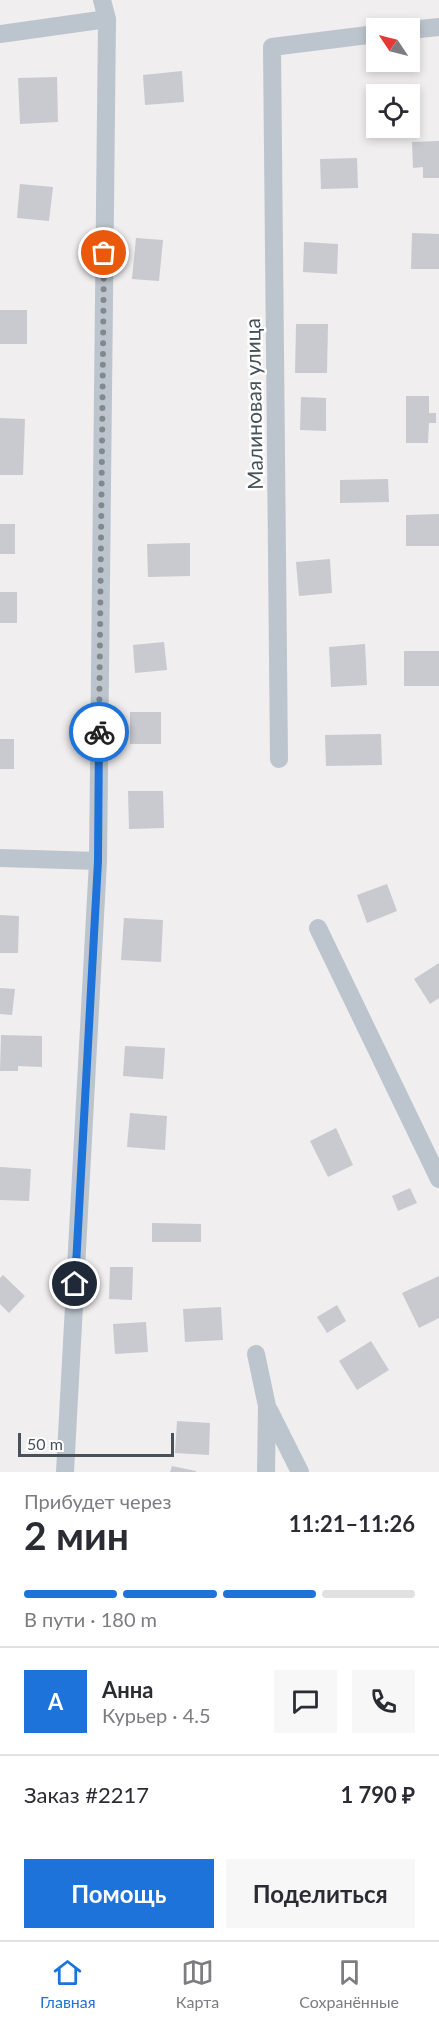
<!DOCTYPE html>
<html lang="ru">
<meta charset="utf-8">
<style>
body{margin:0;font-family:Lato,sans-serif;background:#f7f7f7;color:#2b2b33;height:100vh;display:flex;flex-direction:column;font-size:22px;white-space:nowrap}
*{box-sizing:border-box;margin:0}
p{font-size:20px;color:#7c7c81}
.icon{flex:none;width:33px;height:33px;fill:none;stroke:currentColor;stroke-width:2;stroke-linecap:round;stroke-linejoin:round}
.map{position:relative;height:1472px;overflow:hidden}
.side{display:flex;flex-direction:column;background:#fff;flex:1}
.side>*{flex:none}
.needle{width:39px;rotate:305deg}
.buttons{position:absolute;left:366px;top:18px;display:grid;gap:12px}
.buttons a{display:grid;place-items:center;width:54px;height:54px;border-radius:0px;background:#fff;box-shadow:0 3px 9px #0003;font-size:30px}
.scale{position:absolute;left:18px;bottom:15px;width:156px;box-sizing:border-box;padding-left:6px;border:3px solid #46515a;border-top:0;font-size:16px;line-height:21px;white-space:nowrap;color:#46515a;-webkit-text-stroke:4px #fff;paint-order:stroke}
.pin{position:absolute;display:grid;place-items:center;width:51px;height:51px;color:#fff;margin:-26px;border:3px solid #fff;border-radius:50%;box-shadow:0 2px 6px #0007}
.courier{position:absolute;display:grid;place-items:center;width:60px;height:60px;margin:-30px;border:4px solid #1e73da;border-radius:50%;background:#fff;color:#222;box-shadow:0 2px 8px #0007}
.overview em{font-style:normal;font-weight:700}
.overview div{display:flex;flex-direction:column-reverse}
.overview{display:flex;align-items:center;justify-content:space-between;height:102px;padding:0 24px}
h1{font-size:39px;font-weight:700;line-height:45px}
.bar{display:grid;grid-template-columns:repeat(4,1fr);gap:9px 6px;align-content:center;height:72px;padding:0 24px}
.bar i{height:8px;border-radius:4px;background:#e1e1e2}
.bar .current{background:#1e73da}
.bar p{grid-column:span 4}
.line{display:flex;align-items:center;gap:15px;padding:0 24px;border-top:2px solid #e1e1e2}
.line div{flex:1}
.round{display:grid;place-items:center;flex:none;width:63px;height:63px;border-radius:0px;background:#f7f7f7}
.button{display:flex;gap:12px;margin-top:auto;padding:12px 24px}
.button a{flex:1;height:69px;border-radius:0px;background:#1e73da;color:#fff;font-size:24px;font-weight:700;line-height:69px;text-align:center}
.button a+a{background:#f7f7f7;color:#2b2b33}
.tabs{display:flex;justify-content:space-around;align-items:center;height:84px;border-top:2px solid #e1e1e2;background:#fff;font-size:16px;color:#7c7c81}
.tabs a{display:grid;justify-items:center;gap:3px}
.tabs .current{color:#1e73da}
.map>svg:first-child{display:block}
.building{fill:#c8cad0}
.lines{fill:none;stroke-linecap:round;stroke-linejoin:round}
.street{stroke:#bcc5cd;stroke-width:18}
.done{stroke:#82888e;stroke-width:6;stroke-dasharray:0 10.8}
.route{stroke:#1e73da;stroke-width:8}
.labels{text-anchor:middle;dominant-baseline:central;stroke-width:5;stroke-linejoin:round;paint-order:stroke}
.street-label{font-size:21px;fill:#46515a;stroke:#fff}
</style>
<div class="map">
<svg width="439" height="1472" viewBox="0 0 439 1472">
<rect width="100%" height="100%" fill="#f0eeee"/>
<path class="building" d="M182,71L184,102L145,105L143,75Z
M57,77L58,122L20,124L18,78Z
M439,141V178H423V167L413,168L412,142Z
M357,158L358,188L321,189L320,159Z
M20,184L53,187L49,221L17,218Z
M412,233L439,234V269H411Z
M136,238L163,240L159,281L132,279Z
M304,242L338,244L337,274L303,272Z
M0,310H27V344H0Z
M296,324H328L327,373H295Z
M406,396H429V413H436V423H429L428,443H406Z
M301,397L326,398V431L300,430Z
M0,418L25,419L23,475H0Z
M388,479L389,502L340,503V480Z
M439,514V546H406V515Z
M0,524H15V554H0Z
M190,543V576L148,577L147,544Z
M330,559L332,593L299,596L296,562Z
M0,592H17V623H0Z
M164,642L167,670L135,673L133,645Z
M365,644L367,685L331,687L329,647Z
M404,651H439V686H404Z
M130,712H161V744H130Z
M381,734L382,765L326,766L325,735Z
M0,739H14V769H0Z
M128,791H163L164,828L129,829Z
M387,884L397,911L367,923L357,895Z
M0,915L19,916L18,953H0Z
M124,918L163,920L161,962L121,960Z
M439,963V998L430,1004L414,979Z
M0,988L15,989L12,1015L0,1014Z
M1,1035L42,1036V1067L18,1066V1071H0Z
M125,1046L165,1048L163,1079L123,1076Z
M130,1113L167,1116L165,1150L127,1147Z
M336,1128L353,1165L328,1177L310,1141Z
M0,1167L31,1169L29,1201L0,1200Z
M410,1188L417,1203L398,1211L392,1196Z
M152,1223L201,1224V1242H152Z
M110,1267H133L132,1300L109,1299Z
M3,1275L25,1296L9,1313L0,1304V1278Z
M439,1276V1318L419,1328L402,1293Z
M337,1305L346,1321L327,1333L317,1317Z
M221,1307L223,1340L185,1342L183,1309Z
M146,1322L148,1352L115,1354L113,1324Z
M371,1341L389,1370L357,1390L339,1361Z
M177,1421L210,1423L209,1455L175,1453Z
M172,1466L196,1471V1472H170Z"/>
<g class="lines">
<path class="street" d="M410,30L439,27
M0,34L107,19L102,0
M279,759L272,47L376,34
M0,858L98,861
M318,928L439,1179
M256,1354L267,1406L266,1472
M269,1410L300,1472
M65,1472L98,861L107,19"/>
</g>
<g class="lines">
<path class="done" d="M99,732L104,253"/>
<path class="route" d="M75,1284L98,861L99,732"/>
</g>
<g class="labels">
<g class="street-label">
<text transform="translate(253 404) rotate(-91)">Малиновая улица</text>
</g>
</g>
</svg>
<div class="buttons">
<a><svg class="needle" viewBox="-14 -14 28 28"><path d="M0-13l5 13h-10z" fill="#e53935"/><path d="M0 13l5-13h-10z" fill="#7c7c81"/></svg></a>
<a><svg class="icon" aria-label="locate" viewBox="0 0 24 24"><circle cx="12" cy="12" r="6"/><path d="M12 2v4M12 18v4M2 12h4M18 12h4"/></svg></a>
</div>
<div class="scale">50 m</div>
<div class="pin" style="left:104px;top:253px;background:#ea580c"><svg class="icon" aria-label="bag" viewBox="0 0 24 24"><path d="M5 8h14l-1 12H6zM9 8a3 3 0 0 1 6 0"/></svg></div>
<div class="pin" style="left:75px;top:1284px;background:#1f2937"><svg class="icon" aria-label="home" viewBox="0 0 24 24"><path d="M3 11l9-7 9 7M6 9v11h12V9"/></svg></div>
<div class="courier" style="left:99px;top:732px"><svg class="icon" aria-label="bike" viewBox="0 0 24 24"><circle cx="6" cy="16" r="4"/><circle cx="18" cy="16" r="4"/><path d="M6 16l4-8h5l3 8M10 8l3 8H6M13 5h3"/></svg></div>
</div>
<section class="side">
<div class="overview"><div><h1>2 мин</h1><p>Прибудет через</p></div><em>11:21–11:26</em></div>
<div class="bar"><i class="current"></i><i class="current"></i><i class="current"></i><i></i><p>В пути · 180 m</p></div>
<div class="line" style="height:108px"><b class="round" style="background:#1e73da;color:#fff">А</b><div><b>Анна</b><p>Курьер · 4.5</p></div><a class="round"><svg class="icon" aria-label="chat" viewBox="0 0 24 24"><path d="M4 5h16v11H9l-5 4z"/></svg></a><a class="round"><svg class="icon" aria-label="phone" viewBox="0 0 24 24"><path d="M5 4h4l2 5-3 2q2 4 5 5l2-3 5 2v4C11 20 4 13 5 4z"/></svg></a></div>
<div class="line" style="height:78px"><div>Заказ #2217</div><b>1 790 ₽</b></div>
<div class="button"><a>Помощь</a><a>Поделиться</a></div>
</section>
<nav class="tabs">
<a class="current"><svg class="icon" aria-label="home" viewBox="0 0 24 24"><path d="M3 11l9-7 9 7M6 9v11h12V9"/></svg>Главная</a>
<a><svg class="icon" aria-label="map" viewBox="0 0 24 24"><path d="M3 6l6-2 6 2 6-2v14l-6 2-6-2-6 2zM9 4v14M15 6v14"/></svg>Карта</a>
<a><svg class="icon" aria-label="saved" viewBox="0 0 24 24"><path d="M7 4h10v16l-5-4-5 4z"/></svg>Сохранённые</a>
</nav>
